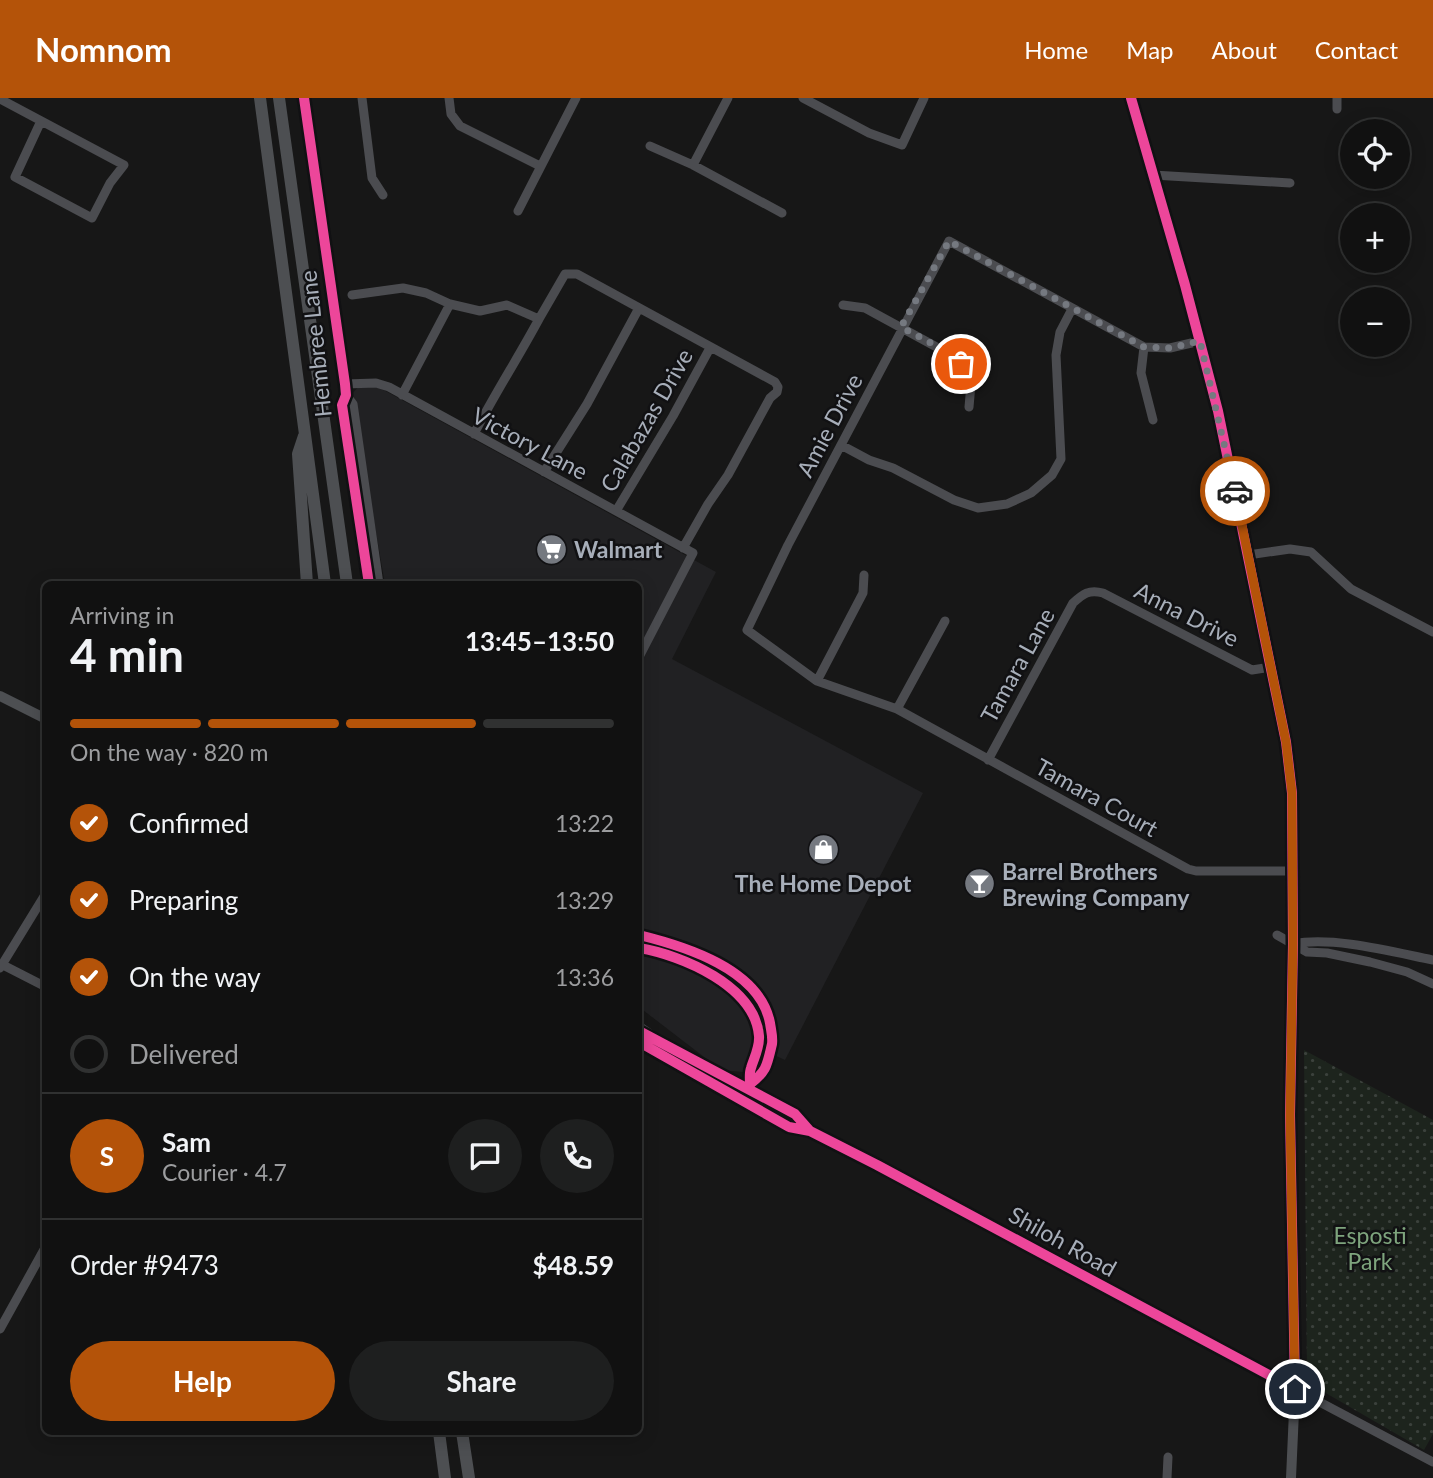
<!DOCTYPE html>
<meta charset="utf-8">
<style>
body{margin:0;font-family:Lato,sans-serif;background:#1e1f1f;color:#f1f3f6;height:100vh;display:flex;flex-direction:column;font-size:26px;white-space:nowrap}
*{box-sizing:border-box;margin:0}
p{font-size:23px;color:#9c9d9f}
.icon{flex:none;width:38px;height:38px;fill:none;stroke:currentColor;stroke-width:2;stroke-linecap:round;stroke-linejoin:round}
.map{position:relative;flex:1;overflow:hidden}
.sheet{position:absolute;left:42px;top:483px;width:600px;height:854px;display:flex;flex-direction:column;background:#111;border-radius:10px;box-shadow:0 4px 18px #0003,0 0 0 2px #303131}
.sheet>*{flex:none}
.fabs{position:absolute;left:1340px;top:21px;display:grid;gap:14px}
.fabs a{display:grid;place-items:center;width:70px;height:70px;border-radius:50%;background:#111;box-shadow:0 4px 18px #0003,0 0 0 2px #303131;font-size:35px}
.pin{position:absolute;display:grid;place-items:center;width:60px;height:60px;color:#fff;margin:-30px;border:4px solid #fff;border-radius:50%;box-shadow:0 2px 7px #0007}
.courier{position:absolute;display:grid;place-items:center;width:70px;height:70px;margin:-35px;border:5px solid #b45309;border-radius:50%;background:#fff;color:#222;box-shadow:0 2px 9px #0007}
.headline em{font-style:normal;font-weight:700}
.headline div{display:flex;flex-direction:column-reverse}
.headline{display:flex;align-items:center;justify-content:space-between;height:119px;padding:0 28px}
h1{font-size:46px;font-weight:700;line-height:52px}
.bar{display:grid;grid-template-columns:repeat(4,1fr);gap:10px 7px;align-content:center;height:84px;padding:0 28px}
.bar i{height:9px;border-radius:5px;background:#303131}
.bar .current{background:#b45309}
.bar p{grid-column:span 4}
.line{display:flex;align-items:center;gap:18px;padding:0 28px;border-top:2px solid #303131}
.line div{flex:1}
.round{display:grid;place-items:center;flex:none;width:74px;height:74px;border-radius:37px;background:#1e1f1f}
ol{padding:0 28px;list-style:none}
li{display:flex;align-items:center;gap:21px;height:77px}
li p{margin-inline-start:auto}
li .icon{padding:7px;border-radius:50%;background:#b45309;color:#fff;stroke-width:4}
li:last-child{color:#9c9d9f}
li i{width:38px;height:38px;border:4px solid #303131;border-radius:50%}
.primary-button{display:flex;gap:14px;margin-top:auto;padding:14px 28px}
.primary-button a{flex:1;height:80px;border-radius:42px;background:#b45309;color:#fff;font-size:28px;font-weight:700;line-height:80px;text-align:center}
.primary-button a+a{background:#1e1f1f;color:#f1f3f6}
header{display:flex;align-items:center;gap:42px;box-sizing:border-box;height:98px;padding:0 35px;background:#b45309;color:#fff}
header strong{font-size:33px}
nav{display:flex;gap:38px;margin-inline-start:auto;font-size:24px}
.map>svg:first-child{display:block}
.built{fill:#212123}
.park{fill:url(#park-dots)}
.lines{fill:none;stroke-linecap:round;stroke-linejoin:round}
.minor{stroke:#4b4c50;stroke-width:9}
.major{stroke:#4d4f52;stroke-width:10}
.highway{stroke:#4d4f52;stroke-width:12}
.cycleway-casing{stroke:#111113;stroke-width:15}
.cycleway{stroke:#ed469a;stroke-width:10}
.done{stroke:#757980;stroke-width:7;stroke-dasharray:0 12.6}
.route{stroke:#b45309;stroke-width:9}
.labels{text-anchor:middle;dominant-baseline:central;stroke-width:5;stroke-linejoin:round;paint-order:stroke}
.street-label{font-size:23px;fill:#a7aeb9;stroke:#111113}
.poi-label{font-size:23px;font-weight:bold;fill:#a7aeb9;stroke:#111113;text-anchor:start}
.park-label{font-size:23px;fill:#7ea47d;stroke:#111113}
</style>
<header>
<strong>Nomnom</strong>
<nav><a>Home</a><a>Map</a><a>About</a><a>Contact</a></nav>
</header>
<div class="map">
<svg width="1433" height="1380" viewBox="0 0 1433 1380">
<defs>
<pattern id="park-dots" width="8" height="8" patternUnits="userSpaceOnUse" patternTransform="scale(1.75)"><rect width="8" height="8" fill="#1d241d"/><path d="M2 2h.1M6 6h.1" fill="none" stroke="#3b413c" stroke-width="1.8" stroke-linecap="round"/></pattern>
</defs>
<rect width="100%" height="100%" fill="#171717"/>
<path class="built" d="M359,288L380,290L716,474L672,561L923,695L785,962L774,957L776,919L753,883L693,848L639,832V486H385L352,296Z
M639,854L681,866L714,883L741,905L752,930V952L743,974L721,972L639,909Z"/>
<path class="park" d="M1304,952L1433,1022V1336L1424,1352L1312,1287L1307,1279Z"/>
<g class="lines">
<path class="minor" d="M304,0L345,286L346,297L342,307L369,486
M362,0L372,80L383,97
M449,0L451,16L460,28L540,68
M803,0L869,35L902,47L924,0
M0,1L124,67L110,85L92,120L15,79L41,23
M1337,11V0
M650,48L693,67L782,115
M693,67L728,0
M1153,77L1290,85
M518,113L576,0
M352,197L403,190L426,195L450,206L480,213L507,207L539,221L565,176H577L775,284L778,289L777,294L770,300L728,377L708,406L683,450
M843,207L865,210L942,252L961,266L971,286L969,309
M1200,243L1170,250L1144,249L949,143L788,447L747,532L817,583L897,611L1188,771L1196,773H1292
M1144,249L1141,275L1153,322
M345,286L376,285L389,289L693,455L639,559
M346,297L353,306L379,486
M402,297L450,206
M474,336C494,297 518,260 539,221
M841,347L869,362L893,370L954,402L978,410L1007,406L1031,395L1052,377L1061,361L1056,257L1060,234L1072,211
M544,374L587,306L639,210
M616,413L673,318L710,250
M1248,457L1290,451L1311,454L1351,491L1433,534
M817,583L863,495L864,477
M897,611L945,523
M988,662L1073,505C1083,496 1089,491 1103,495L1252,572L1271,569
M639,837C684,848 760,871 770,925C771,932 773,939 772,946C767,967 767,973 750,986
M1277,837L1307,854L1327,855L1370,864L1407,874L1433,886
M1293,846C1333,838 1393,854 1433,862
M639,850C680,857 761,890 759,941C759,952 752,962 750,972C748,985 749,989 741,1002
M3,867L46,889
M0,870L46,795
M0,1231L46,1148
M1295,1291L1433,1364
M1167,1380L1168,1359"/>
<path class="major" d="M1131,0L1185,187L1218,313L1286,644L1292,695L1293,846L1290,1017L1295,1291L1291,1380
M0,598L46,621
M641,934L795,1016L810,1033
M639,944L789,1029L810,1033L877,1067L1295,1291"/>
<path class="highway" d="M260,0L325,486
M279,0L347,486
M304,338L298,356L307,486
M639,930L649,937
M439,1334L445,1380
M462,1334L469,1380"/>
<defs>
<path id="cycleway" d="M304,0L345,286L346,297L342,307L369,486
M639,837C684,848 760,871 770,925C771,932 773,939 772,946C767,967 767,973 750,986
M639,850C682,857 755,888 759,938C760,949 754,960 751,970C749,975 750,981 750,986
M639,933L795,1016L810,1033
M639,944L789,1029L810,1033L877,1067L1295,1291L1290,1017L1293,846L1292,695L1286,644L1218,313L1185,187L1131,0"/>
</defs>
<use href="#cycleway" class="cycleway-casing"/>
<use href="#cycleway" class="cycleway"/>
</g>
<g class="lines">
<path class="done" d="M961,266L942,251L901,229L949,143L1144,249L1170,250L1200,243L1235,393"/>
<path class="route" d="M1235,393L1286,644L1292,695L1293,846L1290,1017L1295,1291"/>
</g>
<defs>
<symbol id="supermarket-disc" viewBox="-11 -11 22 22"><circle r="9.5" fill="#757980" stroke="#111113"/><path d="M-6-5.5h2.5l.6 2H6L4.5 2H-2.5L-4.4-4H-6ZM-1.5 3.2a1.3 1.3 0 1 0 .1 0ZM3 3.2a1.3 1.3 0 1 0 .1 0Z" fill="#fff"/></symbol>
<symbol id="shop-disc" viewBox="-11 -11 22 22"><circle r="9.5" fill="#757980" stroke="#111113"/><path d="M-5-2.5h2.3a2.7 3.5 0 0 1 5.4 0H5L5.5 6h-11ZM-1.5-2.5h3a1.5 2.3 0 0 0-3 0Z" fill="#fff"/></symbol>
<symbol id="bar-disc" viewBox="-11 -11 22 22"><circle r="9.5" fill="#757980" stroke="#111113"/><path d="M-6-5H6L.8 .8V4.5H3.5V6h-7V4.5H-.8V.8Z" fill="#fff"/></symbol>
</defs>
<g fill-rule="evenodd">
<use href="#supermarket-disc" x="534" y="434" width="35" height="35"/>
<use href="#shop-disc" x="806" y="734" width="35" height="35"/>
<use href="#bar-disc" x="962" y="768" width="35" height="35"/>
</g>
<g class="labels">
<g class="street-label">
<text transform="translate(315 246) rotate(-96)">Hembree Lane</text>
<text transform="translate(646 322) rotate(-60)">Calabazas Drive</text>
<text transform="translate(829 327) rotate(-62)">Amie Drive</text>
<text transform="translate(530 345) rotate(28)">Victory Lane</text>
<text transform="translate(1187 516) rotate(27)">Anna Drive</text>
<text transform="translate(1017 567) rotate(-61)">Tamara Lane</text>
<text transform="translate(1097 699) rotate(29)">Tamara Court</text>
<text transform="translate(1063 1143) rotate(29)">Shiloh Road</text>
</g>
<g class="poi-label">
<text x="574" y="451">Walmart</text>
<text x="1002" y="773">Barrel Brothers<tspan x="1002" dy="26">Brewing Company</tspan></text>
<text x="823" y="785" text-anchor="middle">The Home Depot</text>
</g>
<g class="park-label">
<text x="1370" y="1137">Esposti<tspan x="1370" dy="26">Park</tspan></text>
</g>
</g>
</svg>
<div class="fabs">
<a><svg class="icon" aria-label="locate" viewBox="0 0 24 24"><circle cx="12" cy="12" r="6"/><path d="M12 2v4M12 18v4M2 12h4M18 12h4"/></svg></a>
<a>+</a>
<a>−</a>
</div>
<div class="pin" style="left:961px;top:266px;background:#ea580c"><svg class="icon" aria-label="bag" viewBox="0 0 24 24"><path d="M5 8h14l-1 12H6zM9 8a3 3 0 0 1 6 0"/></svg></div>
<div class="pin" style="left:1295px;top:1291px;background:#1f2937"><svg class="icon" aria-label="home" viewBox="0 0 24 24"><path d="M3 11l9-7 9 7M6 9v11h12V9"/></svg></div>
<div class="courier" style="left:1235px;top:393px"><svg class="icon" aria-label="car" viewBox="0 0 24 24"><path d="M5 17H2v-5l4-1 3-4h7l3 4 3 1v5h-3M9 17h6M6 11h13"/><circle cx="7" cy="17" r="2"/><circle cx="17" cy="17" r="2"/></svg></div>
<section class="sheet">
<div class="headline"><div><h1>4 min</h1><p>Arriving in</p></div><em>13:45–13:50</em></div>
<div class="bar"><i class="current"></i><i class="current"></i><i class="current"></i><i></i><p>On the way · 820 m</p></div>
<ol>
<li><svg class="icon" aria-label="check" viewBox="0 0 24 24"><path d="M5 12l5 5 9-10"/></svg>Confirmed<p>13:22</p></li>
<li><svg class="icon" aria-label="check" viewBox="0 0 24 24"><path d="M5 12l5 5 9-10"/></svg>Preparing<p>13:29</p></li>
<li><svg class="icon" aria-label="check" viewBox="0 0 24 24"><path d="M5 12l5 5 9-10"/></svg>On the way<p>13:36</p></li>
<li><i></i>Delivered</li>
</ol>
<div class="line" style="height:126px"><b class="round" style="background:#b45309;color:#fff">S</b><div><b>Sam</b><p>Courier · 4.7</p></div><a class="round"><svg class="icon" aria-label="chat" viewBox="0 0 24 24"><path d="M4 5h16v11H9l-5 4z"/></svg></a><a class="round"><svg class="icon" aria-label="phone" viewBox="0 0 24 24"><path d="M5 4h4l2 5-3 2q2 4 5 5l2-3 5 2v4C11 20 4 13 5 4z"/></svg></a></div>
<div class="line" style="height:91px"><div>Order #9473</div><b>$48.59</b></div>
<div class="primary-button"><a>Help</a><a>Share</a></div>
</section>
</div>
